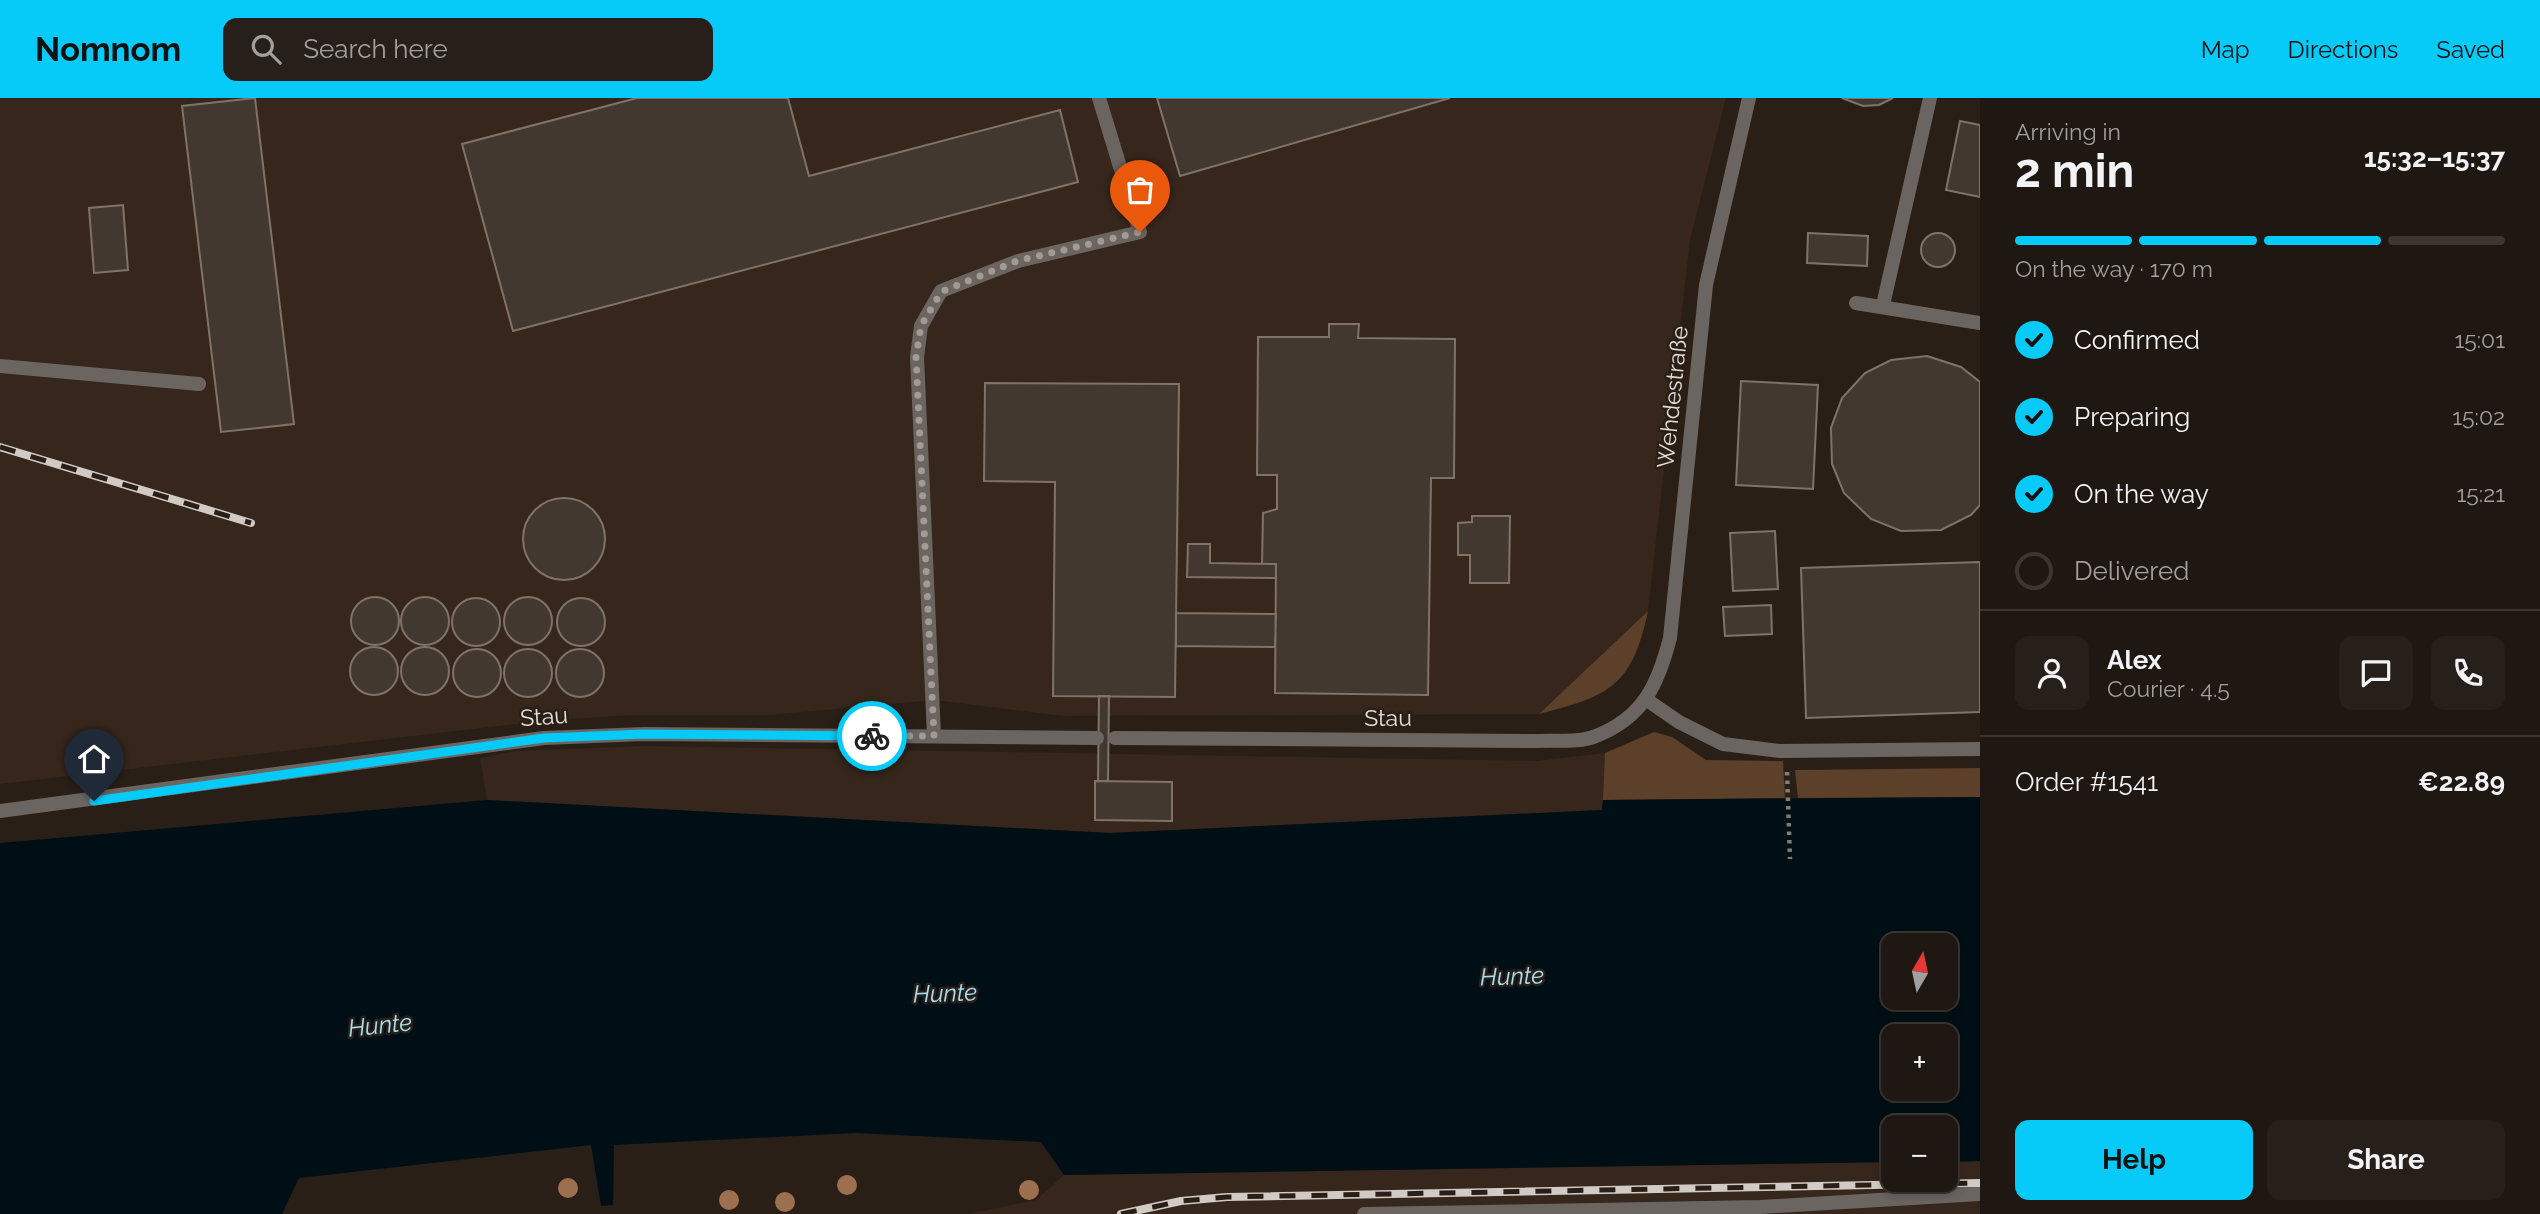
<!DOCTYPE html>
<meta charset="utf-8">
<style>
body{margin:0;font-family:Raleway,sans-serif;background:#27201a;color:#f1f3f6;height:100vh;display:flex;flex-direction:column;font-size:26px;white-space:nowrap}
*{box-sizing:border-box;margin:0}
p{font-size:23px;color:#a19f9f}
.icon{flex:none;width:38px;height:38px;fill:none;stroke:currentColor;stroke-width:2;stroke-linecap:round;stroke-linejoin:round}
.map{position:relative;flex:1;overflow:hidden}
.sheet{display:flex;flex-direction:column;background:#1f1711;width:560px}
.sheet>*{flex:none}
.needle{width:46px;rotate:9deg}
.controls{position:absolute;left:1881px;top:835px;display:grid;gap:14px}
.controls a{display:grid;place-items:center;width:77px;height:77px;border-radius:14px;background:#1f1711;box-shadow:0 4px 10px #0003,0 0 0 2px #3c3631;font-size:35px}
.pin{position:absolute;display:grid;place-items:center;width:60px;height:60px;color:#fff;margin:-72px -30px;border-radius:50% 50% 50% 0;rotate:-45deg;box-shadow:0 0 7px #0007}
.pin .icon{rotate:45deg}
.courier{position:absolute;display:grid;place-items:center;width:70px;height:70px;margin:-35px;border:5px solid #06cbf9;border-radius:50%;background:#fff;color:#222;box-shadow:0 2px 9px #0007}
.headline em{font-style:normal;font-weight:700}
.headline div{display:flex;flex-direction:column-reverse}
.headline{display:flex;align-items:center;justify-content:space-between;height:119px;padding:0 35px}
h1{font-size:46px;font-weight:700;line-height:52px}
.bar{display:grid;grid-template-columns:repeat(4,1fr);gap:10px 7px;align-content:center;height:84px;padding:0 35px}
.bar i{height:9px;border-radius:5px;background:#3c3631}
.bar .active{background:#06cbf9}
.bar p{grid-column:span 4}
.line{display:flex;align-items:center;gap:18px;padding:0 35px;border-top:2px solid #3c3631}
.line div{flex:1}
.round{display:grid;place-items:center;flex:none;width:74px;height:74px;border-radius:14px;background:#27201a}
ol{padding:0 35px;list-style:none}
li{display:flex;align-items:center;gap:21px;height:77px}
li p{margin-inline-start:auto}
li .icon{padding:7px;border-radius:50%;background:#06cbf9;color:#111;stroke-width:4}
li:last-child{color:#a19f9f}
li i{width:38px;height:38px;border:4px solid #3c3631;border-radius:50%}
.primary-button{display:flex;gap:14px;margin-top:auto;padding:14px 35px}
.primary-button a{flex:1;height:80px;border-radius:14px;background:#06cbf9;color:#111;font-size:28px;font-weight:700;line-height:80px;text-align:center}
.primary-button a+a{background:#27201a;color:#f1f3f6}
header{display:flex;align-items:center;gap:42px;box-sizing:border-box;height:98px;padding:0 35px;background:#06cbf9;color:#111}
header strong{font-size:33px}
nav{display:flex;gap:38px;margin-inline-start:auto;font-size:24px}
.search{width:490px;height:63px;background:#27201a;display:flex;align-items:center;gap:18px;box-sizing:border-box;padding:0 24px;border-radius:14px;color:#a19f9f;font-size:26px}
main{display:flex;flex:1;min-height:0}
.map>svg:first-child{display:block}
.built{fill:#36261b}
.green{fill:#5c402a}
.water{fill:#000f15;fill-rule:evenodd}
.building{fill:#433830;stroke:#7f7269;stroke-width:2}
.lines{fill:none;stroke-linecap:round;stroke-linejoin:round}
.path{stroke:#847c75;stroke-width:4.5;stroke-dasharray:3.5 5;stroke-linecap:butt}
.service{stroke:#6b6562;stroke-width:14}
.minor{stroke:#6b6562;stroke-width:14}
.rail-casing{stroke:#d1cac5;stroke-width:8}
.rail{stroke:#291f17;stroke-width:5;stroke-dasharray:16;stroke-linecap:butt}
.tree{fill:#9c704f}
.done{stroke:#a39a94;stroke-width:7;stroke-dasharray:0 12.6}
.route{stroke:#06cbf9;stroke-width:9}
.labels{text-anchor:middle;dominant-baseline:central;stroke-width:5;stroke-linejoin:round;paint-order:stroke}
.street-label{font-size:23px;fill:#e4ddd8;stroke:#291f17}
.water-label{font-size:24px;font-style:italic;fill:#a7e1f6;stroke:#291f17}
</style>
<header>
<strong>Nomnom</strong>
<div class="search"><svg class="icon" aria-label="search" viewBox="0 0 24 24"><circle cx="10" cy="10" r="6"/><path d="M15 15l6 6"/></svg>Search here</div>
<nav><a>Map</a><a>Directions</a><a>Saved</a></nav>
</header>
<main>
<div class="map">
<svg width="1980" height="1116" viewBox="0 0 1980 1116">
<rect width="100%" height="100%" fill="#291f17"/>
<path class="built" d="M0,0H1726L1690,142L1648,513L1539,616L1063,618L935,602L769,617H635L552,622L0,686Z
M644,648L1536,663L1605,655L1606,676L1602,712L1110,735L487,702L480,660L516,653Z
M1980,1063V1116H967L1036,1102L1064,1077L1893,1064L1894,1082H1946V1064Z"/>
<path class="green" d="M1648,513C1632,589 1609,598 1539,616Z
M1654,634L1672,639L1706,662L1783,663L1785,700L1603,702L1605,655Z
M1980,670V699L1798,700L1795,672Z"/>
<path class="water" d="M1980,699V1063L1946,1064V1029H1894L1893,1064L1064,1077L1041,1044L855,1035L614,1047L613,1107L601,1108L591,1047L299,1080L282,1116H0V745L487,702L1110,735L1602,712L1603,702ZM1894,847H1946V900H1894ZM1894,938H1946V990H1894Z"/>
<path class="building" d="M255,0L294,326L221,334L182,8Z
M637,0H788L809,78L1060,12L1078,84L513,233L462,46Z
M1157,0H1450L1180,78Z
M1842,0H1893L1879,7L1863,8Z
M1960,23L1980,27V99L1946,92Z
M123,107L128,172L94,175L89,110Z
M1808,135L1868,138L1867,168L1807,165Z
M1921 152a17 17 0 1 1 34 0a17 17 0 1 1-34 0Z
M1329,226H1359L1358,240L1455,241L1454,380H1431L1428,597L1275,595L1276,466H1262L1263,415L1277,411V377H1257L1258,239H1329Z
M1927,258L1961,269L1980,284V407L1971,417L1941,432L1901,433L1871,421L1844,395L1832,366L1831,330L1842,300L1865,275L1891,262Z
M1741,283L1818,287L1813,391L1736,387Z
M985,285L1179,286L1175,599L1053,598L1055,384L984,383Z
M523 441a41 41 0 1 1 82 0a41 41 0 1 1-82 0Z
M1472,418H1510L1509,485H1470V457H1458V425L1472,424Z
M1775,433L1778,491L1733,493L1730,435Z
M1188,446H1210V465L1276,466V480L1187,479Z
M1980,464V614L1806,620L1801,470Z
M401 523a24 24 0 1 1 48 0a24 24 0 1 1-48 0Z
M504 523a24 24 0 1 1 48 0a24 24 0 1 1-48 0Z
M351 523a24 24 0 1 1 48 0a24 24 0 1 1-48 0Z
M557 524a24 24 0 1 1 48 0a24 24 0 1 1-48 0Z
M452 524a24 24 0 1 1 48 0a24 24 0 1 1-48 0Z
M1771,507L1772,536L1725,538L1723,509Z
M1176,515L1276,516L1275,549L1176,548Z
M401 573a24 24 0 1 1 48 0a24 24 0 1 1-48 0Z
M350 573a24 24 0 1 1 48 0a24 24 0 1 1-48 0Z
M453 575a24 24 0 1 1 48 0a24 24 0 1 1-48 0Z
M504 575a24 24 0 1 1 48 0a24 24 0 1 1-48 0Z
M556 575a24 24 0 1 1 48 0a24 24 0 1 1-48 0Z
M1099,598H1109L1108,683H1098Z
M1095,683L1172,684V723L1095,722Z"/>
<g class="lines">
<path class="path" d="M1787,674L1790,761"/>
<path class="service" d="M1856,205L1980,225
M1883,207L1930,0
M0,268L199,286
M1647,602L1679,624L1723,646L1780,653L1980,651
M934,638L917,259L921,228L941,193L1018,163L1140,134L1099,0
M1364,1116L1760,1109L1980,1096"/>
<path class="minor" d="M1115,640L1537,643C1554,642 1580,645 1596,638C1644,619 1658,586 1670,540L1706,187L1749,0
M0,713L544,640L644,636L1097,640"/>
<defs>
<path id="rail" d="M0,349L251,425
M1121,1116L1181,1103L1227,1099L1980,1085"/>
</defs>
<use href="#rail" class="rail-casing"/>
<use href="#rail" class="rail"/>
</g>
<g class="tree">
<circle cx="847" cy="1087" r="10"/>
<circle cx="568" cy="1090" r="10"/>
<circle cx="1029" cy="1092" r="10"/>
<circle cx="729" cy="1102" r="10"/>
<circle cx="785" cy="1104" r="10"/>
</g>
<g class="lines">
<path class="done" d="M872,638H934L916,259L921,228L941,194L1017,163L1140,134"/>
<path class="route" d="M94,703L544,640L644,636L872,638"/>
</g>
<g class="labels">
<g class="street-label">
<text transform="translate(1672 299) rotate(-84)">Wehdestraße</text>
<text transform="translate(544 618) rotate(-4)">Stau</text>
<text x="1388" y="619">Stau</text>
</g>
<g class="water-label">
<text transform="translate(1512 878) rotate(-2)">Hunte</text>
<text transform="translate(945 895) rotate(-2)">Hunte</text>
<text transform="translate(380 927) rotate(-6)">Hunte</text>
</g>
</g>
</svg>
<div class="controls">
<a><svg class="needle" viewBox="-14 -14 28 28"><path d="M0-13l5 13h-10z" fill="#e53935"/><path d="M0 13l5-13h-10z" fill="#a19f9f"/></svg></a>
<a>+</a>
<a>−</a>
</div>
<div class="pin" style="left:1140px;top:134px;background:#ea580c"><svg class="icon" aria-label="bag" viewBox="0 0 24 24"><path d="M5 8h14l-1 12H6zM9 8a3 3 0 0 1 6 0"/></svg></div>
<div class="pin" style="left:94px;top:703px;background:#1f2937"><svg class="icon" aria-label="home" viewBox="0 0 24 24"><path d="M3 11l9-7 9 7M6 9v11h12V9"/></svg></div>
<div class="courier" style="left:872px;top:638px"><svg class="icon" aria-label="bike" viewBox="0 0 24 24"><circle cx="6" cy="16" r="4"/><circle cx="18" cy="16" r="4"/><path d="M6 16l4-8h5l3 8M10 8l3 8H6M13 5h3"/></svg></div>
</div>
<section class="sheet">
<div class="headline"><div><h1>2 min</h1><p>Arriving in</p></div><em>15:32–15:37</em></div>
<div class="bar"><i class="active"></i><i class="active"></i><i class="active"></i><i></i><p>On the way · 170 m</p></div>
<ol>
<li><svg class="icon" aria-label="check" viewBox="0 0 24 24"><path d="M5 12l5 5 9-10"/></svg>Confirmed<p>15:01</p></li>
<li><svg class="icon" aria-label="check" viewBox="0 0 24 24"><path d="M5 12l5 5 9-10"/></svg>Preparing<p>15:02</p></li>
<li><svg class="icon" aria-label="check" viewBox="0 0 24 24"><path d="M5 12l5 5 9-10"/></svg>On the way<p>15:21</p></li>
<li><i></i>Delivered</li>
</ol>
<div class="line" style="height:126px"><a class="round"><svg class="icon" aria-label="person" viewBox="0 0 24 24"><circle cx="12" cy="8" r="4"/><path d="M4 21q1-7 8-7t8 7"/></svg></a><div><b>Alex</b><p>Courier · 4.5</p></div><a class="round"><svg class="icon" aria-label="chat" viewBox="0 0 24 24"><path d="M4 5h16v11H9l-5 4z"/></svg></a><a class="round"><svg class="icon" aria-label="phone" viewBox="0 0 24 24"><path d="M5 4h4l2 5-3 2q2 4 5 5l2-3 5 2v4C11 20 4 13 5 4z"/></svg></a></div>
<div class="line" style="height:91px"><div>Order #1541</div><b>€22.89</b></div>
<div class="primary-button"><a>Help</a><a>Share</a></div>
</section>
</main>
